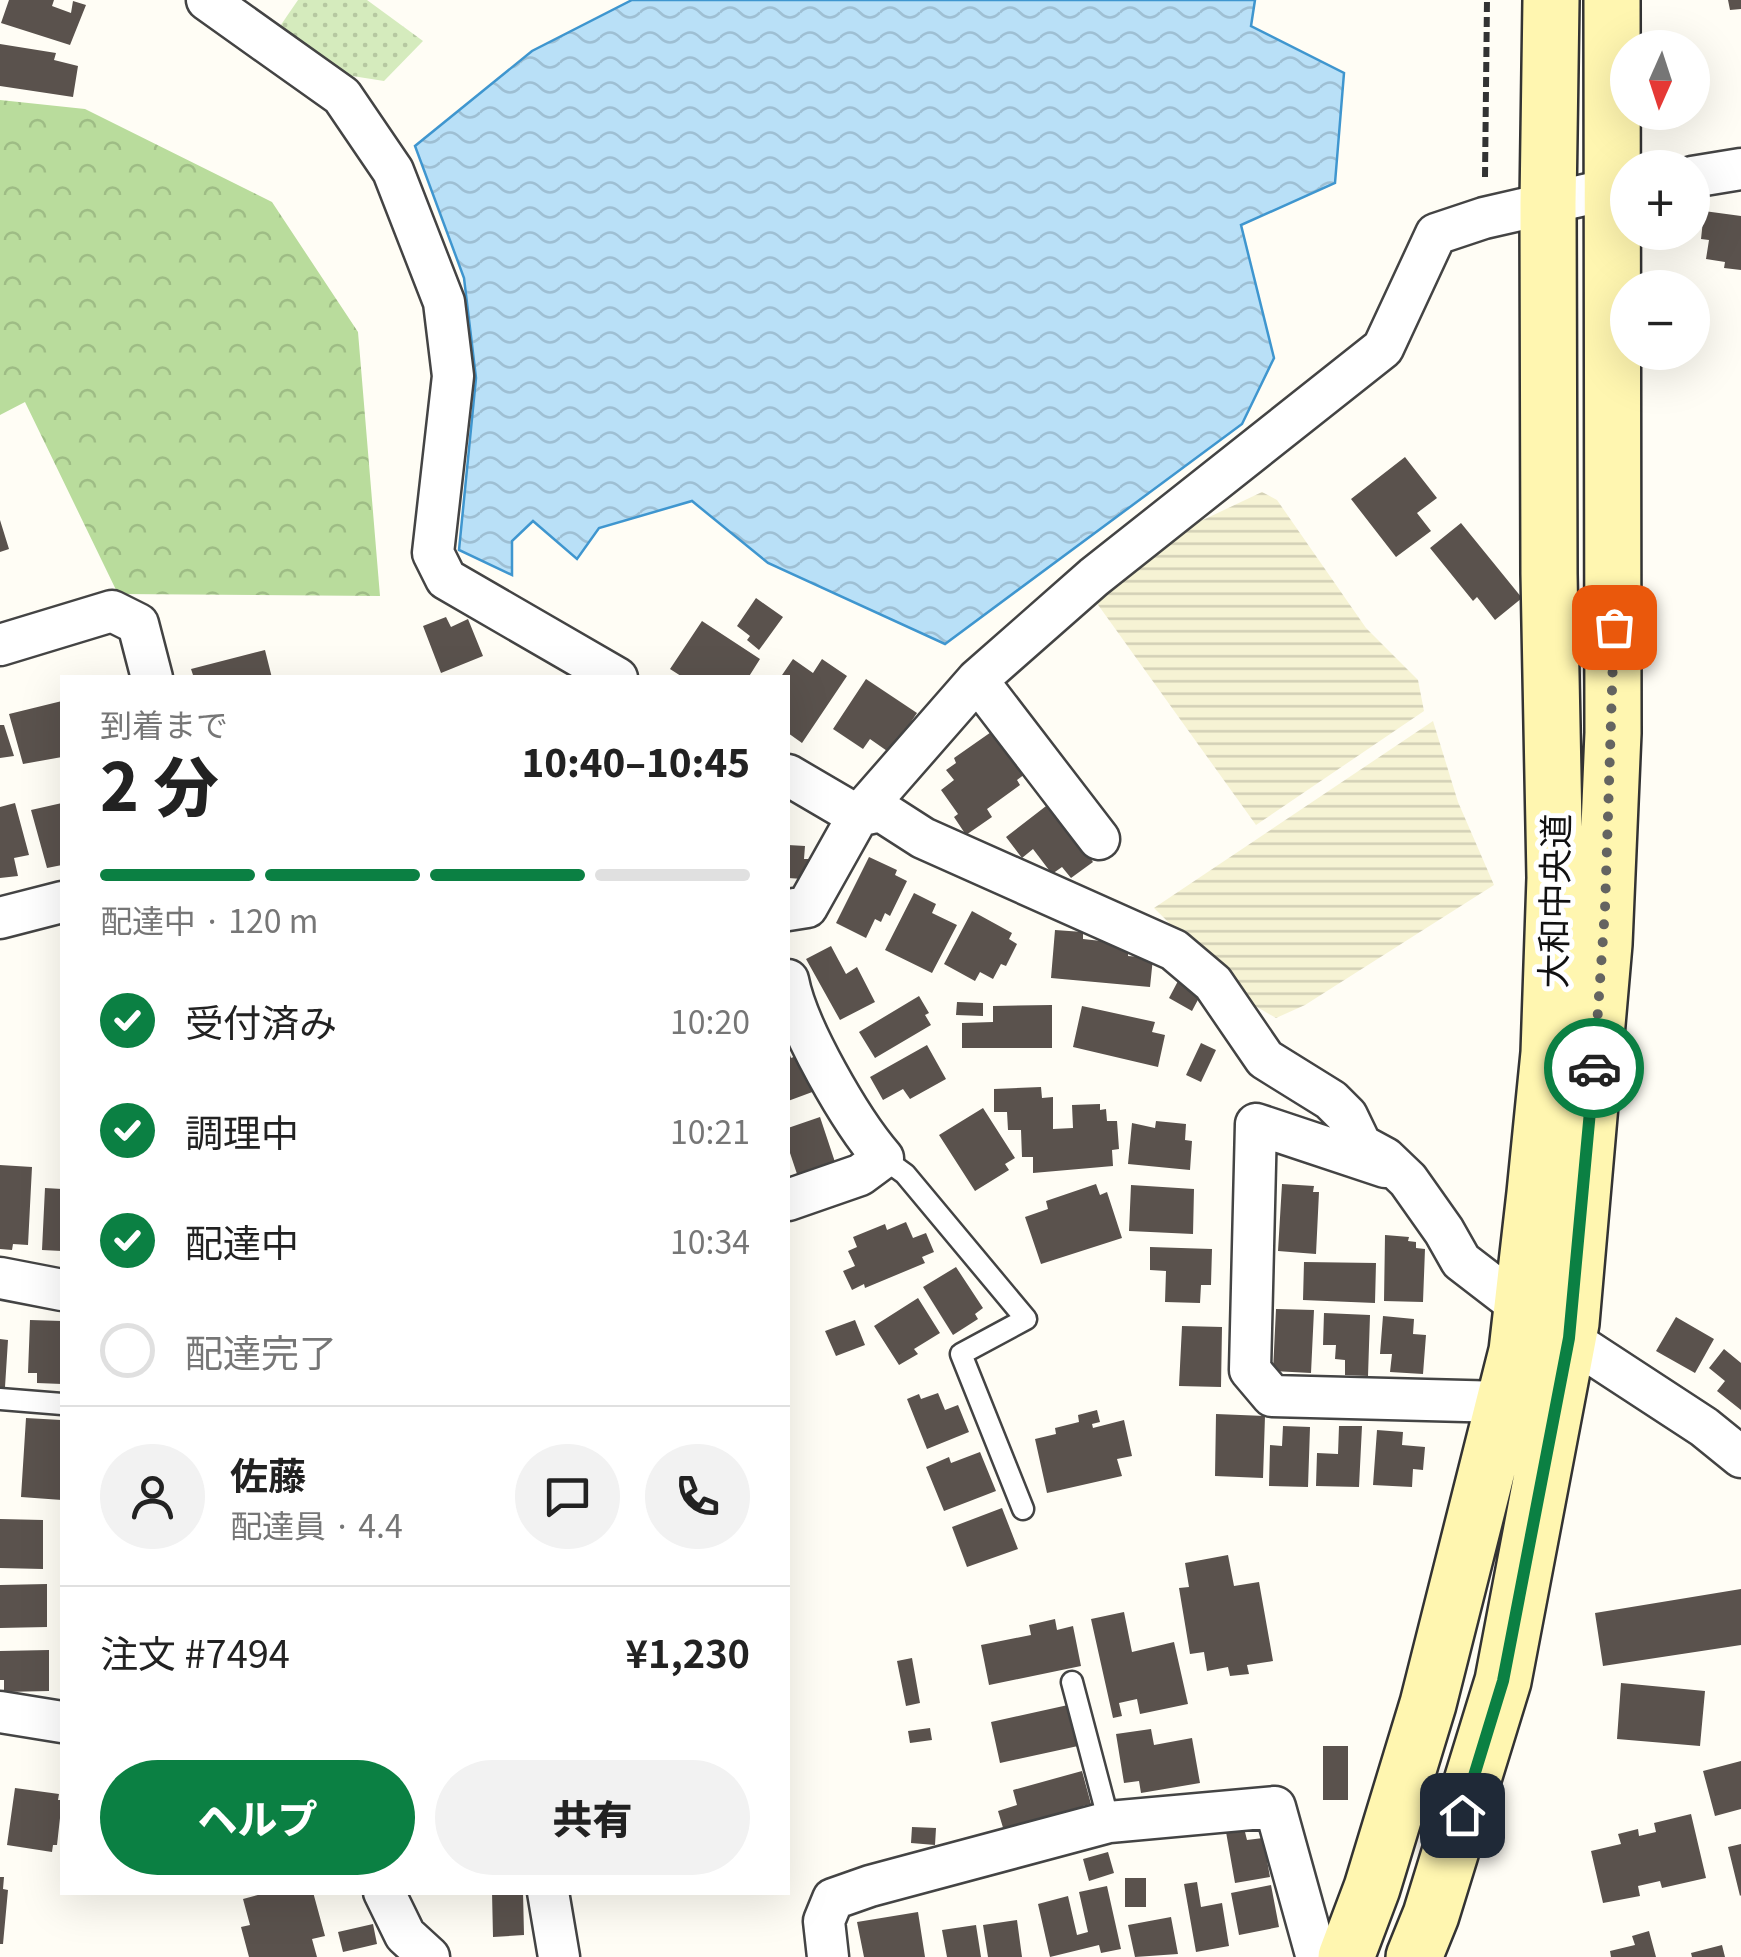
<!DOCTYPE html>
<html lang="ja">
<meta charset="utf-8">
<style>
body{margin:0;font-family:Georgia,"Noto Sans JP",serif;background:#f2f2f2;color:#222;height:100vh;display:flex;flex-direction:column;font-size:38px;white-space:nowrap}
*{box-sizing:border-box;margin:0}
p{font-size:32px;color:#767676}
.icon{flex:none;width:55px;height:55px;fill:none;stroke:currentColor;stroke-width:2;stroke-linecap:round;stroke-linejoin:round}
.map{position:relative;flex:1;overflow:hidden}
.drawer{position:absolute;left:60px;top:675px;width:730px;height:1220px;display:flex;flex-direction:column;background:#fff;border-radius:0px;box-shadow:0 10px 40px #0002}
.drawer>*{flex:none}
.needle{width:65px;rotate:183deg}
.fabs{position:absolute;left:1610px;top:30px;display:grid;gap:20px}
.fabs a{display:grid;place-items:center;width:100px;height:100px;border-radius:50%;background:#fff;box-shadow:0 10px 40px #0002;font-size:50px}
.pin{position:absolute;display:grid;place-items:center;width:85px;height:85px;color:#fff;margin:-42px;border-radius:20px;box-shadow:0 5px 15px #0006}
.courier{position:absolute;display:grid;place-items:center;width:100px;height:100px;margin:-50px;border:8px solid #0b8043;border-radius:50%;background:#fff;color:#222;box-shadow:0 2px 12px #0007}
.head em{font-style:normal;font-weight:800}
.head div{display:flex;flex-direction:column-reverse}
.head{display:flex;align-items:center;justify-content:space-between;height:170px;padding:0 40px}
h1{font-size:65px;font-weight:800;line-height:75px}
.bar{display:grid;grid-template-columns:repeat(4,1fr);gap:15px 10px;align-content:center;height:120px;padding:0 40px}
.bar i{height:12px;border-radius:8px;background:#e0e0e0}
.bar .active{background:#0b8043}
.bar p{grid-column:span 4}
.line{display:flex;align-items:center;gap:25px;padding:0 40px;border-top:2px solid #e0e0e0}
.line div{flex:1}
.round{display:grid;place-items:center;flex:none;width:105px;height:105px;border-radius:52px;background:#f2f2f2}
ol{padding:0 40px;list-style:none}
li{display:flex;align-items:center;gap:30px;height:110px}
li p{margin-inline-start:auto}
li .icon{padding:10px;border-radius:50%;background:#0b8043;color:#fff;stroke-width:4}
li:last-child{color:#767676}
li i{width:55px;height:55px;border:5px solid #e0e0e0;border-radius:50%}
.action{display:flex;gap:20px;margin-top:auto;padding:20px 40px}
.action a{flex:1;height:115px;border-radius:60px;background:#0b8043;color:#fff;font-size:40px;font-weight:800;line-height:115px;text-align:center}
.action a+a{background:#f2f2f2;color:#222}
.map>svg:first-child{display:block}
.farmland{fill:url(#farmland-rules)}
.forest{fill:url(#forest-crowns)}
.park{fill:url(#park-dots)}
.water{fill:url(#water-waves);stroke:#3f96cf;stroke-width:2.5}
.building{fill:#5a524d}
.lines{fill:none;stroke-linecap:round;stroke-linejoin:round}
.lane-casing{stroke:#444;stroke-width:25}
.street-casing{stroke:#444;stroke-width:45}
.secondary-casing{stroke:#333;stroke-width:60}
.path{stroke:#333;stroke-width:6;stroke-dasharray:10 5;stroke-linecap:butt}
.lane{stroke:#fff;stroke-width:20}
.street{stroke:#fff;stroke-width:40}
.secondary{stroke:#fff6b0;stroke-width:55}
.done{stroke:#646461;stroke-width:10;stroke-dasharray:0 18}
.route{stroke:#0b8043;stroke-width:12}
.labels{text-anchor:middle;dominant-baseline:central;stroke-width:10;stroke-linejoin:round;paint-order:stroke}
.street-label{font-size:35px;fill:#111;stroke:#fff}
</style>
<div class="map">
<svg width="1741" height="1957" viewBox="0 0 1741 1957">
<defs>
<pattern id="farmland-rules" width="6" height="5" patternUnits="userSpaceOnUse" patternTransform="scale(2.5)"><rect width="6" height="5" fill="#f6f3d4"/><path d="M0 2.5h6" fill="none" stroke="#d2cfb5"/></pattern>
<pattern id="forest-crowns" width="20" height="18" patternUnits="userSpaceOnUse" patternTransform="scale(2.5)"><rect width="20" height="18" fill="#b9dc9c"/><path d="M2 6a3 3 0 1 1 6 0M12 15a3 3 0 1 1 6 0" fill="none" stroke="#9ebc85"/></pattern>
<pattern id="park-dots" width="8" height="8" patternUnits="userSpaceOnUse" patternTransform="scale(2.5)"><rect width="8" height="8" fill="#d5ebbd"/><path d="M2 2h.1M6 6h.1" fill="none" stroke="#b6c8a1" stroke-width="1.8" stroke-linecap="round"/></pattern>
<pattern id="water-waves" width="16" height="10" patternUnits="userSpaceOnUse" patternTransform="scale(2.5)"><rect width="16" height="10" fill="#b9e0f7"/><path d="M0 5q4-4 8 0t8 0" fill="none" stroke="#9ebfd3"/></pattern>
</defs>
<rect width="100%" height="100%" fill="#fffdf5"/>
<path class="farmland" d="M1262,492L1277,500L1366,628L1418,680L1424,711L1256,825L1096,602L1115,581L1167,537Z
M1433,721L1458,802L1494,885L1305,1005L1276,1018L1250,1003L1154,908Z"/>
<path class="forest" d="M0,100L85,109L272,202L358,332L380,596L118,594L25,402L0,415Z"/>
<path class="park" d="M298,0H367L423,41L384,81L327,72L274,35Z"/>
<path class="water" d="M632,0H1255L1251,26L1344,73L1335,183L1241,225L1274,358L1242,424L945,644L768,563L692,501L599,528L577,559L533,521L512,541V575L459,550L476,378L464,278L415,146L532,51Z"/>
<path class="building" d="M9,0H54L52,6L71,13L73,1L86,5L70,45L1,23Z
M1728,0H1741V9L1730,10Z
M0,44L56,53L54,60L78,66L73,97L0,86Z
M1704,211L1741,216V270L1724,268L1725,262L1706,259L1709,240L1701,239Z
M1405,457L1437,498L1417,513L1431,531L1396,557L1351,499Z
M0,520L9,549L0,552Z
M1461,523L1522,598L1495,620L1477,597L1473,601L1430,548Z
M756,598L783,617L759,650L747,640L750,636L737,626Z
M446,617L451,627L468,619L483,656L441,673L423,626Z
M702,621L760,659L748,678H684L670,669Z
M265,650L272,678H194L191,669Z
M793,659L813,673L822,659L847,676L802,743L788,733V678H780Z
M866,679L917,713L890,753L870,739L863,749L833,729Z
M62,701V757L23,764L9,714Z
M0,725H4L14,756L0,758Z
M994,730L1025,774L1017,780L1020,785L987,809L992,817L966,835L954,817L958,814L941,790L954,780L946,770L956,763L954,758Z
M15,803L29,855L14,858L18,876L0,878V807Z
M62,803V865L47,868L31,810Z
M1050,803L1093,862L1071,878L1062,867L1052,874L1033,849L1022,858L1006,837Z
M788,845L805,846L804,859H817V871L804,870L803,879L788,878Z
M869,857L897,870L895,875L907,881L890,916L885,913L881,922L875,919L866,938L836,923Z
M914,893L936,904L932,913L957,925L932,973L885,950Z
M972,911L1012,933L1009,939L1017,944L1006,966L1001,964L993,979L980,972L975,981L944,964Z
M1055,930L1083,932V939L1129,944L1128,956L1153,958L1150,987L1051,978Z
M831,946L846,974L857,967L875,1002L840,1020L806,959Z
M1178,981L1201,994L1192,1011L1169,998Z
M919,996L929,1013L925,1015L931,1025L875,1058L859,1032Z
M957,1002L983,1003V1016L956,1015Z
M1052,1005V1048H962V1023L993,1022V1006Z
M1082,1006L1155,1022L1152,1032L1165,1035L1158,1067L1073,1047Z
M1201,1043L1216,1050L1201,1082L1186,1075Z
M927,1045L946,1079L910,1099L903,1089L883,1100L870,1077Z
M788,1049L791,1058L801,1054L815,1091L788,1101Z
M1041,1087L1042,1098L1053,1097V1129L1073,1128L1072,1105L1100,1104V1110L1106,1109L1107,1121H1117L1119,1149L1112,1150L1113,1166L1033,1173V1157H1022L1021,1130H1008L1007,1112H994V1089Z
M983,1108L1015,1158L1005,1164L1009,1170L975,1191L939,1135Z
M820,1117L838,1171L800,1183L788,1147V1128Z
M1156,1121L1186,1124L1185,1140L1192,1141L1190,1170L1128,1164L1132,1123L1155,1128Z
M0,1165L32,1167L28,1245L13,1244L12,1250L0,1249Z
M1096,1184L1100,1195L1107,1192L1122,1238L1041,1264L1025,1217L1048,1209L1046,1201Z
M1282,1184L1314,1186L1313,1192H1319L1316,1254L1278,1251Z
M1131,1185L1194,1189L1193,1234L1129,1231Z
M45,1188L62,1189V1251L42,1250Z
M906,1222L913,1238L926,1233L934,1252L922,1257L925,1263L865,1288L864,1284L852,1290L843,1271L855,1266L848,1251L857,1247L853,1237L885,1224L887,1230Z
M1385,1235L1409,1237L1408,1241L1416,1242V1248L1425,1249L1423,1302L1384,1301Z
M1150,1247L1212,1249L1211,1285H1201L1200,1303L1165,1302L1166,1271L1150,1270Z
M1304,1262L1376,1263L1375,1303L1303,1300Z
M956,1267L983,1308L975,1314L978,1319L953,1335L923,1287Z
M918,1298L940,1333L914,1349L918,1354L899,1365L874,1326Z
M1276,1309L1314,1310L1311,1373L1273,1371Z
M1324,1313L1370,1315L1368,1376L1345,1375V1360L1335,1359L1336,1345H1323Z
M1383,1316L1414,1319L1413,1334L1426,1335L1423,1374L1390,1372L1392,1354H1380Z
M1676,1317L1714,1339L1695,1373L1656,1351Z
M30,1320L62,1321V1384L37,1383V1373H28Z
M855,1320L865,1345L836,1356L825,1331Z
M1182,1326L1222,1327L1221,1387L1179,1386Z
M0,1339L8,1340L5,1387H0Z
M1724,1349L1741,1363V1410L1717,1391L1725,1381L1709,1368Z
M938,1393L945,1410L958,1405L969,1432L927,1449L907,1399L919,1394L921,1399Z
M1097,1410L1100,1422L1092,1424L1093,1428L1124,1420L1132,1456L1117,1459L1122,1476L1047,1493L1035,1439L1056,1434L1055,1428L1079,1422L1078,1415Z
M1216,1414L1265,1416L1263,1478L1215,1476Z
M26,1418L61,1420L62,1500L21,1497Z
M1283,1426L1310,1427L1308,1487L1269,1486L1270,1445L1282,1446Z
M1339,1426H1362L1359,1487L1316,1486L1317,1453L1338,1454Z
M1377,1430L1403,1432L1402,1445L1425,1447L1423,1470L1413,1469L1412,1487L1373,1485Z
M980,1452L996,1491L944,1511L926,1467L949,1457L951,1463Z
M1002,1508L1018,1549L967,1567L952,1527Z
M0,1519L43,1520V1569L0,1568Z
M1228,1555L1234,1586L1259,1582L1273,1661L1247,1665L1249,1674L1230,1676L1228,1667L1207,1671L1204,1652L1190,1654L1179,1588L1189,1587L1185,1563Z
M47,1584V1627L0,1628V1585Z
M1741,1589V1645L1603,1666L1595,1613Z
M1124,1612L1132,1652L1174,1642L1188,1704L1140,1714L1137,1699L1119,1703L1122,1716L1113,1718L1091,1619Z
M1055,1619L1057,1630L1073,1626L1081,1666L989,1685L981,1645L1031,1635L1029,1625Z
M49,1650V1691L4,1692V1680H0V1651Z
M912,1658L920,1703L906,1706L897,1661Z
M1621,1683L1705,1691L1700,1746L1617,1739Z
M1068,1705L1078,1746L1000,1763L991,1722Z
M930,1728L932,1740L910,1743L908,1731Z
M1151,1729L1154,1745L1192,1738L1200,1783L1141,1793L1139,1781L1124,1783L1116,1734Z
M1323,1746H1348V1800H1323Z
M1741,1761V1809L1715,1816L1703,1771Z
M1082,1771L1091,1804L1083,1806L1086,1819L1007,1841L998,1811L1017,1805L1013,1790Z
M15,1788L59,1794L58,1800H62L57,1845H53L52,1852L7,1845Z
M1691,1814L1706,1878L1662,1888L1660,1881L1638,1886L1640,1896L1603,1903L1591,1851L1621,1844L1618,1834L1638,1829L1639,1836L1656,1832L1654,1823Z
M912,1827L936,1828L935,1845L911,1843Z
M1244,1828L1247,1840L1263,1838L1270,1877L1235,1883L1226,1832Z
M1741,1844V1895L1740,1896L1728,1847Z
M1108,1852L1114,1873L1089,1881L1083,1859Z
M0,1877H4L3,1889L8,1890L3,1944H0Z
M1125,1878H1146V1907H1125Z
M1197,1882L1201,1907L1222,1903L1229,1946L1196,1952L1184,1884Z
M1271,1885L1279,1927L1239,1935L1231,1893Z
M1107,1886L1121,1949L1101,1953L1099,1945L1050,1957L1038,1904L1068,1896L1077,1935L1088,1932L1079,1892Z
M269,1892H313L325,1936L312,1939L317,1957H249L241,1927L250,1925L243,1899Z
M492,1892H523L524,1935L493,1937Z
M918,1912L925,1957H864L857,1922Z
M1171,1917L1178,1954L1135,1957L1128,1925Z
M1017,1920L1022,1957H988L983,1925Z
M373,1924L377,1944L343,1952L338,1932Z
M976,1925L981,1957H947L942,1930Z
M1649,1931L1656,1957H1611L1610,1951L1635,1945L1632,1936Z
M1722,1945L1725,1957H1692L1691,1953Z"/>
<g class="lines">
<defs>
<path id="lane" d="M883,1158L905,1174L1026,1319L961,1354L1023,1509
M0,1399L62,1404
M1072,1682L1109,1822"/>
<path id="street" d="M207,0L342,96L393,171L444,302L453,376L433,553L446,579L617,678
M1692,177L1741,169
M0,645L112,611L138,624L152,678
M977,680L1099,839
M788,775L858,816L881,811L923,838L1174,950L1213,983L1265,1059L1331,1100L1347,1116L1361,1145L1385,1158L1408,1180L1444,1231L1461,1261L1522,1308L1704,1427L1741,1457
M788,910L807,907L858,816L977,680L1094,577L1383,348L1436,234L1484,218L1628,185
M0,918L62,902
M788,980C797,1028 851,1121 883,1158L860,1175L788,1200
M1385,1167L1256,1124L1250,1370L1272,1396L1504,1402
M0,1278L62,1290
M0,1712L62,1722
M384,1892L405,1935L429,1957
M548,1892L559,1957
M828,1957L824,1921L833,1899L870,1886L1109,1822L1275,1807L1315,1951L1332,1957"/>
<path id="secondary" d="M1346,1957L1372,1888L1428,1704L1517,1351L1535,1193L1549,1053L1555,878L1549,574L1548,203L1551,0
M1414,1957L1431,1915L1503,1681L1571,1323L1604,944L1613,733L1612,0"/>
</defs>
<use href="#lane" class="lane-casing"/>
<use href="#street" class="street-casing"/>
<use href="#secondary" class="secondary-casing"/>
<path class="path" d="M1485,177L1487,0"/>
<use href="#lane" class="lane"/>
<use href="#street" class="street"/>
<use href="#secondary" class="secondary"/>
</g>
<g class="lines">
<path class="done" d="M1594,1068L1605,909L1614,627"/>
<path class="route" d="M1462,1815L1503,1681L1569,1338L1594,1068"/>
</g>
<g class="labels">
<g class="street-label">
<text transform="translate(1552 901) rotate(-89)">大和中央道</text>
</g>
</g>
</svg>
<div class="fabs">
<a><svg class="needle" viewBox="-14 -14 28 28"><path d="M0-13l5 13h-10z" fill="#e53935"/><path d="M0 13l5-13h-10z" fill="#767676"/></svg></a>
<a>+</a>
<a>−</a>
</div>
<div class="pin" style="left:1614px;top:627px;background:#ea580c"><svg class="icon" aria-label="bag" viewBox="0 0 24 24"><path d="M5 8h14l-1 12H6zM9 8a3 3 0 0 1 6 0"/></svg></div>
<div class="pin" style="left:1462px;top:1815px;background:#1f2937"><svg class="icon" aria-label="home" viewBox="0 0 24 24"><path d="M3 11l9-7 9 7M6 9v11h12V9"/></svg></div>
<div class="courier" style="left:1594px;top:1068px"><svg class="icon" aria-label="car" viewBox="0 0 24 24"><path d="M5 17H2v-5l4-1 3-4h7l3 4 3 1v5h-3M9 17h6M6 11h13"/><circle cx="7" cy="17" r="2"/><circle cx="17" cy="17" r="2"/></svg></div>
<section class="drawer">
<div class="head"><div><h1>2 分</h1><p>到着まで</p></div><em>10:40–10:45</em></div>
<div class="bar"><i class="active"></i><i class="active"></i><i class="active"></i><i></i><p>配達中 · 120 m</p></div>
<ol>
<li><svg class="icon" aria-label="check" viewBox="0 0 24 24"><path d="M5 12l5 5 9-10"/></svg>受付済み<p>10:20</p></li>
<li><svg class="icon" aria-label="check" viewBox="0 0 24 24"><path d="M5 12l5 5 9-10"/></svg>調理中<p>10:21</p></li>
<li><svg class="icon" aria-label="check" viewBox="0 0 24 24"><path d="M5 12l5 5 9-10"/></svg>配達中<p>10:34</p></li>
<li><i></i>配達完了</li>
</ol>
<div class="line" style="height:180px"><a class="round"><svg class="icon" aria-label="person" viewBox="0 0 24 24"><circle cx="12" cy="8" r="4"/><path d="M4 21q1-7 8-7t8 7"/></svg></a><div><b>佐藤</b><p>配達員 · 4.4</p></div><a class="round"><svg class="icon" aria-label="chat" viewBox="0 0 24 24"><path d="M4 5h16v11H9l-5 4z"/></svg></a><a class="round"><svg class="icon" aria-label="phone" viewBox="0 0 24 24"><path d="M5 4h4l2 5-3 2q2 4 5 5l2-3 5 2v4C11 20 4 13 5 4z"/></svg></a></div>
<div class="line" style="height:130px"><div>注文 #7494</div><b>¥1,230</b></div>
<div class="action"><a>ヘルプ</a><a>共有</a></div>
</section>
</div>
